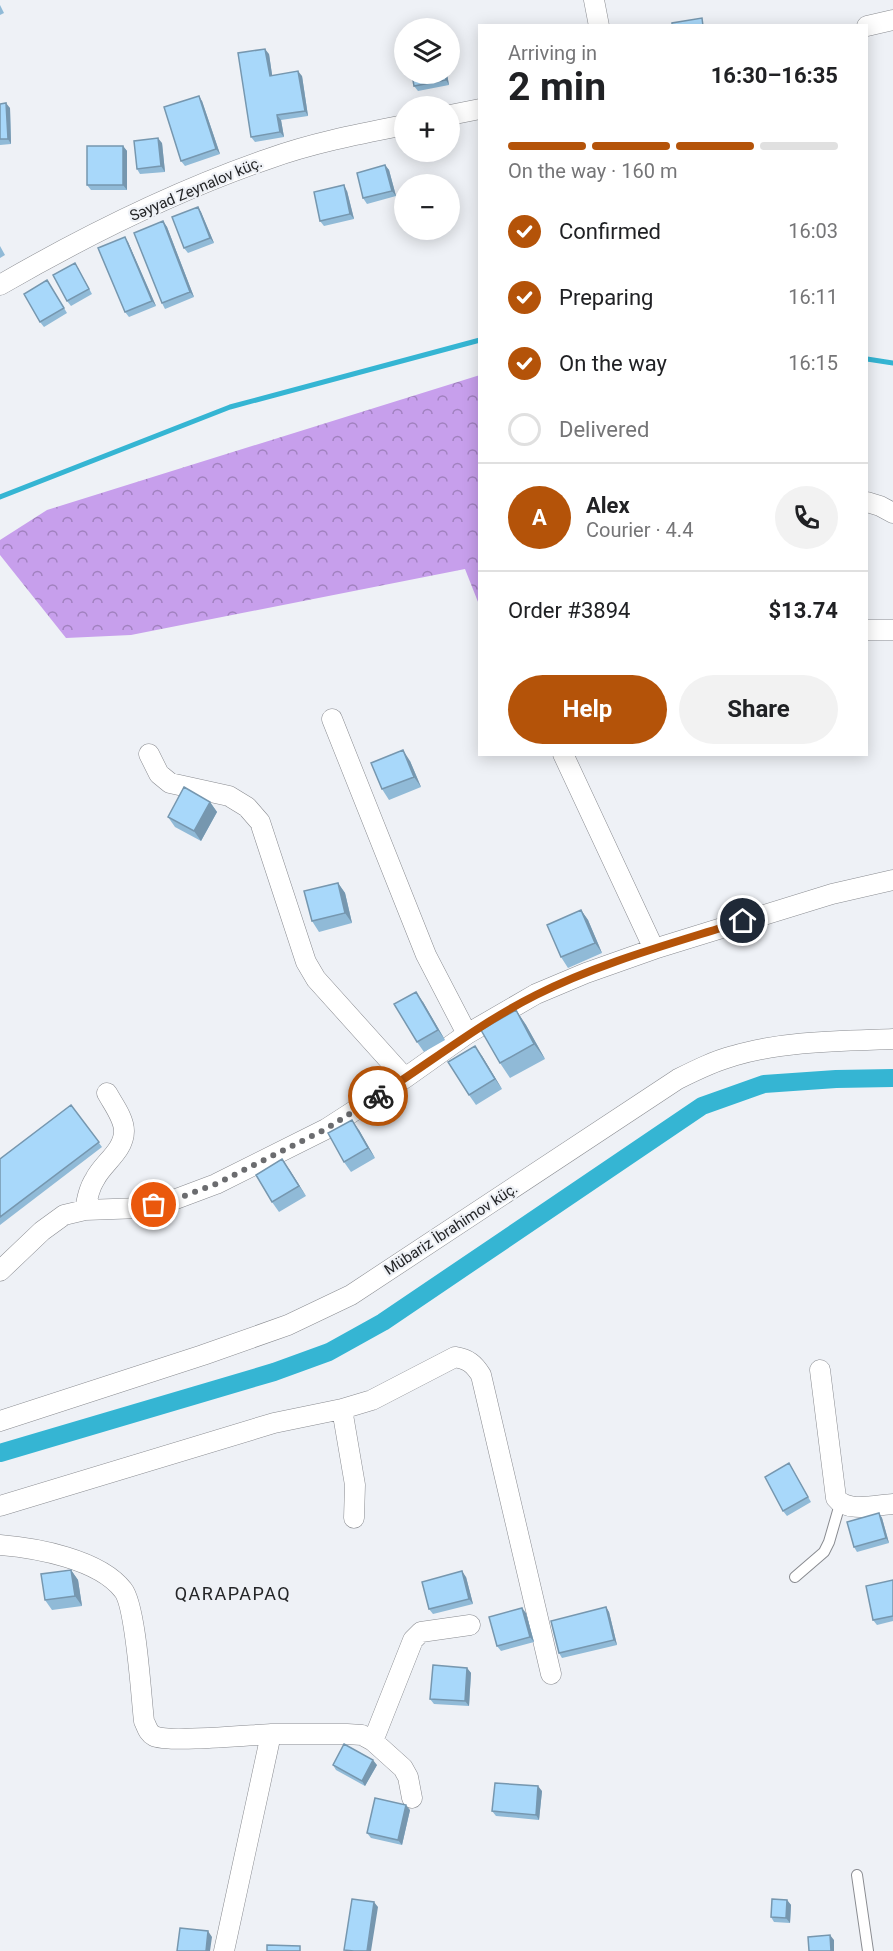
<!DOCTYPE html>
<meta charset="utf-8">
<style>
body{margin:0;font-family:Roboto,sans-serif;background:#f2f2f2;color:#202124;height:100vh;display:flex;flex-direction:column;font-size:22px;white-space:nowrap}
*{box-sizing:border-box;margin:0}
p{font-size:20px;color:#757577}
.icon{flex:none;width:33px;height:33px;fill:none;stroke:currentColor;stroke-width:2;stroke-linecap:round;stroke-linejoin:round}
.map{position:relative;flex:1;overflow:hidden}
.side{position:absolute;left:478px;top:24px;width:390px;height:732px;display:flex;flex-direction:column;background:#fff;border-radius:0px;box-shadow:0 3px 15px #0003}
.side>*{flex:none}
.buttons{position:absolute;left:394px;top:18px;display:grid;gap:12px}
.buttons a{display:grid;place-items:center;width:66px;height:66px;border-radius:50%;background:#fff;box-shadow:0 3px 15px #0003;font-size:30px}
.pin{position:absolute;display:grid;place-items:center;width:51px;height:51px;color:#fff;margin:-26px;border:3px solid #fff;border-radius:50%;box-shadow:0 2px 6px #0007}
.courier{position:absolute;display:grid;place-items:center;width:60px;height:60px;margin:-30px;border:4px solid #b45309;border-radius:50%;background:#fff;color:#222;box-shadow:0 2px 8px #0007}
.headline em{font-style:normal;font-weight:700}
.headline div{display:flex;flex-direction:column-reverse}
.headline{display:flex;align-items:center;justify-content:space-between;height:102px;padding:0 30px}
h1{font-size:39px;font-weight:700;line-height:45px}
.bar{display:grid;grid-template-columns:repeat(4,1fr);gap:9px 6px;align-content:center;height:72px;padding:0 30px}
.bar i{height:8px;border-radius:4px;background:#e0e0e0}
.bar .selected{background:#b45309}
.bar p{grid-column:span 4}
.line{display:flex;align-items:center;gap:15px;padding:0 30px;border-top:2px solid #e0e0e0}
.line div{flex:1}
.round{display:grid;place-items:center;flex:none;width:63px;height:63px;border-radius:32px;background:#f2f2f2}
ol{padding:0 30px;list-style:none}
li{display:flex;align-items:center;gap:18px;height:66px}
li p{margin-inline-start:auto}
li .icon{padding:6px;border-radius:50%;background:#b45309;color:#fff;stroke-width:4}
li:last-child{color:#757577}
li i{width:33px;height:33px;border:3px solid #e0e0e0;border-radius:50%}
.button{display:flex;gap:12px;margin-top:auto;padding:12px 30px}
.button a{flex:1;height:69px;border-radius:36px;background:#b45309;color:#fff;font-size:24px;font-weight:700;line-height:69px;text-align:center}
.button a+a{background:#f2f2f2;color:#202124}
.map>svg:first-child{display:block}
.forest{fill:url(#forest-crowns)}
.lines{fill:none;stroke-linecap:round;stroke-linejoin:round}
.stream{stroke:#35b5d3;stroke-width:5}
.canal{stroke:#35b5d3;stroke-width:18}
.service-casing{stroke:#898b90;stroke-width:12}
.minor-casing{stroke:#898b90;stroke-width:21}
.service{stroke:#fff;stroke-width:10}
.minor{stroke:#fff;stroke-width:20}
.wall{fill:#90bad7}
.shaded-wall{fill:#7697af}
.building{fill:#a8d8fa;stroke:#7697af;stroke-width:1.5}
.done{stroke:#6b6c6f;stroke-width:6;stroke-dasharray:0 10.8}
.route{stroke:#b45309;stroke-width:8}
.labels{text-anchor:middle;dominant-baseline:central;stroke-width:4.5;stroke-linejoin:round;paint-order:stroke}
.street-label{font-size:15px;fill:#242527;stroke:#eef1f6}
.quarter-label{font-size:18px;letter-spacing:1.5px;fill:#242527;stroke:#eef1f6}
</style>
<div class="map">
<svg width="893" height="1951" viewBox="0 0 893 1951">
<defs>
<pattern id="forest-crowns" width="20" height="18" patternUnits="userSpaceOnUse" patternTransform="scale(1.5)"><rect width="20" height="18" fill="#c79fec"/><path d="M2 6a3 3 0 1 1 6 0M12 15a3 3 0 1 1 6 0" fill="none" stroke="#a181bf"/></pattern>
</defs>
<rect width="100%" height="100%" fill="#eef1f6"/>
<path class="forest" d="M480,375V607L465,569L131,635L66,638L0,555V540L47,510Z"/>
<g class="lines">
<path class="stream" d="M867,359L893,363
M0,497L230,407L480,340"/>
<path class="canal" d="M0,1453L274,1372L329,1352L383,1322L702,1106L764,1084L836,1079L893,1078"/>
<defs>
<path id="service" d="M795,1577L824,1552L829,1542L840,1504
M857,1875L868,1951"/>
<path id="minor" d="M594,0L599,26
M867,26L893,20
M450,115L480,109
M0,285C85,236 175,191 268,159C312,143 359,134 405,125
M867,502L880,506L893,513
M867,630H893
M332,719L426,955L467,1034
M149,754L159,774L170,783L229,796L247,807L260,822L306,962L316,979L405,1078
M563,754L654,949
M85,1210C87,1199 89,1188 95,1179C103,1163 124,1151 124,1131C124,1118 113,1104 107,1093
M0,1271L42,1231L64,1215L85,1210L141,1208L168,1202L216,1184L326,1129L405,1078L467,1034L536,994L586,973L654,949L832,894L893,880
M820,1370L836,1498C847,1513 876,1505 893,1504
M342,1409L355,1485L354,1518
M0,1421L203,1355L288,1325L351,1295L678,1079C696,1070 714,1061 733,1056C782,1041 842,1041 893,1039
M0,1506L274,1423L342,1409L372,1400L455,1357C468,1359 474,1364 481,1375L551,1674
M0,1545C36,1548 99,1559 123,1590C136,1606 141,1696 144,1721C147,1727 148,1733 154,1736C168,1743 250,1735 271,1734L224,1951
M271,1734H347L362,1735L373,1741L403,1768L408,1777L412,1798
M373,1741L413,1640L421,1632L470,1625"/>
</defs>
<use href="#service" class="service-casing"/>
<use href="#minor" class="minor-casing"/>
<use href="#service" class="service"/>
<use href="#minor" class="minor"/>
</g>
<path class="wall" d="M0,5L4,13L0,15Z
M269,54L272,75L302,76L308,116L281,120L284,137L255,142L251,137Z
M412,74H447L449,85L418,91L414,86Z
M202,101L220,154L185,166L181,161Z
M0,104L10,108L11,144L0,145Z
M162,143L165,172L140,174L137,169Z
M123,146L127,151V190H91L87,185Z
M385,165L389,170L396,196L367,204L363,198Z
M347,191L354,219L324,226L320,221Z
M198,207L201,212L214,243L188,253L184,248Z
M163,221L167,227L194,297L165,309L162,303Z
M128,242L156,306L129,317L125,312Z
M0,246L5,255L0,258Z
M78,268L92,294L71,306L67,301Z
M47,280L67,313L44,327L40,322Z
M410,761L421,787L389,800L382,789Z
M210,802L217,812L201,841L175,827L168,817Z
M338,883L345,893L352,923L319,932L312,921Z
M581,910L588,920L602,953L568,968L561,957Z
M423,1002L445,1040L424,1052L417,1042Z
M516,1010L526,1025L545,1059L510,1078L500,1063Z
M482,1056L502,1089L476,1105L469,1095Z
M71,1105L102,1147L0,1225V1159Z
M359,1130L375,1158L351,1172L344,1162Z
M289,1169L306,1196L279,1212L272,1202Z
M792,1468L811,1502L787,1516L783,1511Z
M879,1513L882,1518L889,1543L857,1552L854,1547Z
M71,1570L78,1580L82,1606L52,1610L45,1600Z
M466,1577L473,1604L433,1614L429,1609Z
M893,1580V1621L877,1625L873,1620Z
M606,1607L609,1612L617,1645L562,1658L559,1653Z
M526,1613L534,1642L501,1651L497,1646Z
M467,1668L471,1673L469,1706L434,1704L430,1699Z
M333,1765H377L365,1786L336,1770Z
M542,1791L539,1820L496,1816L492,1811Z
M410,1810L402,1845L371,1838L367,1833Z
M787,1900L791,1905L790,1923L774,1922L771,1917Z"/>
<path class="shaded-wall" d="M265,49L269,54L273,81L270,76Z
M298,71L302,76L308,116L305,111Z
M445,74H447L449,85L446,80Z
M199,96L202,101L220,154L216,149Z
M6,103L10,108L11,144L8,139Z
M277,115L281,120L284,137L280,132Z
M158,138L162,143L165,172L161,166Z
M123,146L127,151V190L123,185Z
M385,165L389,170L396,196L392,191Z
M344,185L347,191L354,219L350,214Z
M198,207L201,212L214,243L210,238Z
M163,221L167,227L194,297L190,292Z
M125,237L128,242L156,306L152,301Z
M403,750L410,761L421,787L414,777Z
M210,802L217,812L201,841L194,831Z
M338,883L345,893L352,923L345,913Z
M581,910L588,920L602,953L595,943Z
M416,992L423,1002L445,1040L438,1030Z
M516,1010L526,1025L545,1059L534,1044Z
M475,1046L482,1056L502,1089L495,1079Z
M352,1120L359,1130L375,1158L368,1148Z
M282,1159L289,1169L306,1196L299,1186Z
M879,1513L882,1518L889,1543L886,1538Z
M71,1570L78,1580L82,1606L75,1596Z
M462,1571L466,1577L473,1604L469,1599Z
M606,1607L609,1612L617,1645L614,1640Z
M522,1608L526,1613L534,1642L530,1637Z
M467,1668L471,1673L469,1706L465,1701Z
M373,1760L377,1765L365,1786L362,1781Z
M538,1786L542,1791L539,1820L536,1815Z
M406,1805L410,1810L402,1845L398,1840Z
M787,1900L791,1905L790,1923L786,1918Z
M374,1902L378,1907L371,1951H367Z
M208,1931L212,1937L210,1951H206Z
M830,1935L834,1940V1951H831Z"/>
<path class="building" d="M702,18L703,26H672V23Z
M265,49L270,76L298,71L305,111L277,115L280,132L251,137L238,53Z
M412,74H445L446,80L414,86Z
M199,96L216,149L181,161L164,107Z
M6,103L8,139H0V104Z
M158,138L161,166L137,169L134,141Z
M87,146H123V185H87Z
M385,165L392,191L363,198L357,173Z
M344,185L350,214L320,221L314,192Z
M198,207L210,238L184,248L172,217Z
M163,221L190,292L162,303L134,233Z
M125,237L152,301L125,312L98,248Z
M75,263L89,289L67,301L53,275Z
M47,280L64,308L40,322L24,294Z
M403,750L414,777L382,789L371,763Z
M184,787L210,802L194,831L168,817Z
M338,883L345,913L312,921L304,891Z
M581,910L595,943L561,957L547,925Z
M416,992L438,1030L417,1042L394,1004Z
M516,1010L534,1044L500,1063L481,1030Z
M475,1046L495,1079L469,1095L448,1062Z
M71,1105L99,1142L0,1217V1159Z
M352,1120L368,1148L344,1162L328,1133Z
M282,1159L299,1186L272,1202L256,1175Z
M789,1463L808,1497L783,1511L765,1477Z
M879,1513L886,1538L854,1547L847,1522Z
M71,1570L75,1596L45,1600L41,1574Z
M462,1571L469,1599L429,1609L422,1582Z
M893,1580V1616L873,1620L866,1586Z
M606,1607L614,1640L559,1653L551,1621Z
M522,1608L530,1637L497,1646L489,1617Z
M433,1665L467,1668L465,1701L430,1699Z
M344,1744L373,1760L362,1781L333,1765Z
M495,1783L538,1786L536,1815L492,1811Z
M375,1798L406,1805L398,1840L367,1833Z
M352,1899L374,1902L367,1951H354L344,1950Z
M772,1899L787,1900L786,1918L771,1917Z
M180,1928L208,1931L206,1951H177Z
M830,1935L831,1951H809L808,1937Z
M267,1945L300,1946V1951H267Z"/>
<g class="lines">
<path class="done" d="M154,1205L168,1202L216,1184L326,1129L378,1096"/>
<path class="route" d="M378,1096C431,1062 480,1023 536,995C601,962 674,943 743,921"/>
</g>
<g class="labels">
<g class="street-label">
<text transform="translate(196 189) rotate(-23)">Səyyad Zeynalov küç.</text>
<text transform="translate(451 1229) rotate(-33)">Mübariz İbrahimov küç.</text>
</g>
<g class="quarter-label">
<text x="233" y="1593">QARAPAPAQ</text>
</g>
</g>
</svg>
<div class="buttons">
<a><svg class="icon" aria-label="layers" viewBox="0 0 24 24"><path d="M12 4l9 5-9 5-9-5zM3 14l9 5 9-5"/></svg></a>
<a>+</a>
<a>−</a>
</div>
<div class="pin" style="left:154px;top:1205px;background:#ea580c"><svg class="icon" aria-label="bag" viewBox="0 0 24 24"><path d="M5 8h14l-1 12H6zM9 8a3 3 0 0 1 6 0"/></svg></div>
<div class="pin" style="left:743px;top:921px;background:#1f2937"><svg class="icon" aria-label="home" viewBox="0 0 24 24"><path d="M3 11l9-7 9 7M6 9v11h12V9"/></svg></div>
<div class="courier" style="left:378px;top:1096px"><svg class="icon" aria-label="bike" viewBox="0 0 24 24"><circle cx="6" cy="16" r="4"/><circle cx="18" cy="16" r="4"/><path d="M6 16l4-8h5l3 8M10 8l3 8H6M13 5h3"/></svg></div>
<section class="side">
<div class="headline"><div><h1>2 min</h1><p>Arriving in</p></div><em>16:30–16:35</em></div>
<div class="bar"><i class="selected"></i><i class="selected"></i><i class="selected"></i><i></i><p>On the way · 160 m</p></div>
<ol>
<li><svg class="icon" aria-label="check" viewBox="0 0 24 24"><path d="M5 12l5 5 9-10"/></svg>Confirmed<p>16:03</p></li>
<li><svg class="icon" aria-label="check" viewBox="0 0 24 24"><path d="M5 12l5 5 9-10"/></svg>Preparing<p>16:11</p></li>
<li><svg class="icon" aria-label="check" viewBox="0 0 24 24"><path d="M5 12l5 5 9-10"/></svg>On the way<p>16:15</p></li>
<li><i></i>Delivered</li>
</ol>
<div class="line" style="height:108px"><b class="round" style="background:#b45309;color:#fff">A</b><div><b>Alex</b><p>Courier · 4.4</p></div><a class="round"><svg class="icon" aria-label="phone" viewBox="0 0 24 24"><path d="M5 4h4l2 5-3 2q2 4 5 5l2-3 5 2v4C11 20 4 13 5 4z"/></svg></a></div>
<div class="line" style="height:78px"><div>Order #3894</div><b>$13.74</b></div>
<div class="button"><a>Help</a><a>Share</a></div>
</section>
</div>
